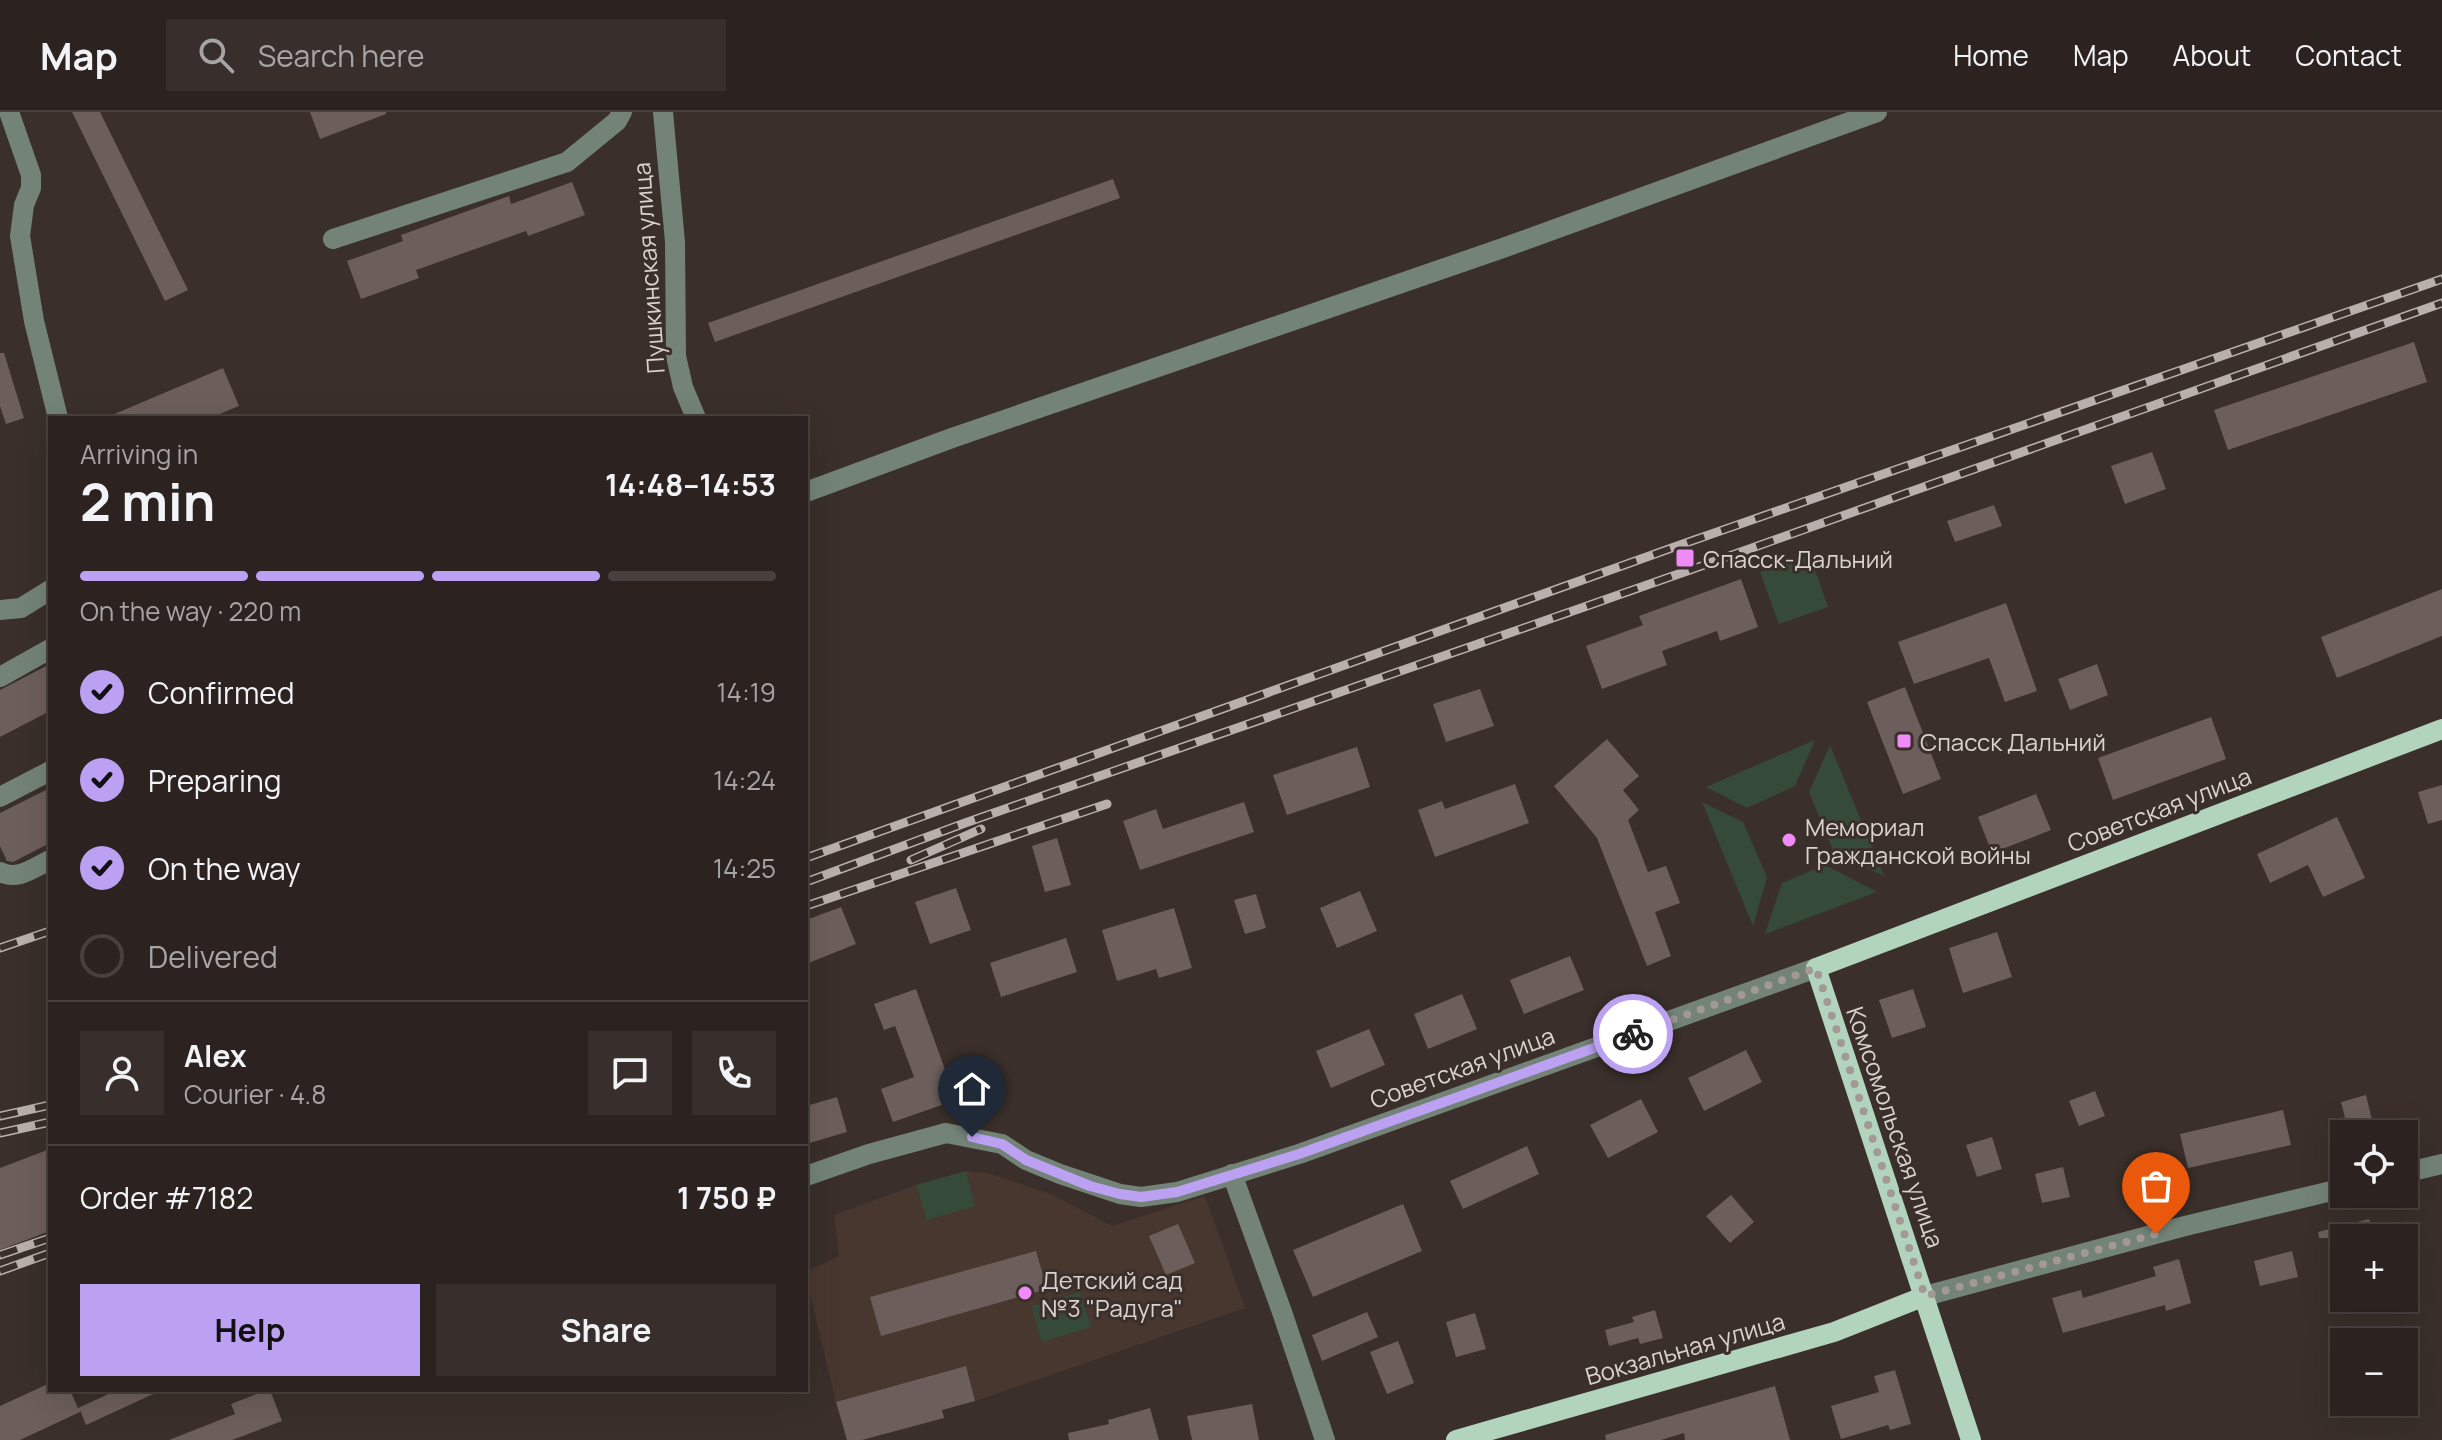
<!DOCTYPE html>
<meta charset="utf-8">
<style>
body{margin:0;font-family:Manrope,sans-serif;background:#382f2d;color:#f1f3f6;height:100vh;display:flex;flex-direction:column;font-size:30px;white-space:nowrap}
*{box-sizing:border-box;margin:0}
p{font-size:26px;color:#a6a4a5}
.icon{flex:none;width:44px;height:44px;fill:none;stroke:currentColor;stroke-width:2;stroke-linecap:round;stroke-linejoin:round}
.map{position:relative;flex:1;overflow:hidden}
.details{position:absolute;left:48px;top:304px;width:760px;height:976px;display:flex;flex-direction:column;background:#2c2320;border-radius:0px;box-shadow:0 8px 32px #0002,0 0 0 2px #48403e}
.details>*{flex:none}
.fabs{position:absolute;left:2330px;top:1008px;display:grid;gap:16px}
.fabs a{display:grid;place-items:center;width:88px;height:88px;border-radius:0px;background:#2c2320;box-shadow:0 8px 32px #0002,0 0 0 2px #48403e;font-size:40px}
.pin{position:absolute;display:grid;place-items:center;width:68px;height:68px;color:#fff;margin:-82px -34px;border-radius:50% 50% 50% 0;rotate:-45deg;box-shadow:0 0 8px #0007}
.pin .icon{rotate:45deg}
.courier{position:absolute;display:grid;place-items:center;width:80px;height:80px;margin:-40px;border:6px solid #bca0f2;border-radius:50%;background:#fff;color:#222;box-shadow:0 2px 10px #0007}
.head em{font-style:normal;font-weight:700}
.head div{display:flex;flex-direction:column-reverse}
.head{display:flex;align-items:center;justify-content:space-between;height:136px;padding:0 32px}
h1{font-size:52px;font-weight:700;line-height:60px}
.bar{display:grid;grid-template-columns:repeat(4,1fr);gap:12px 8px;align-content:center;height:96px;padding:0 32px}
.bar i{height:10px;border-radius:6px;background:#48403e}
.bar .selected{background:#bca0f2}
.bar p{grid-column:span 4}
.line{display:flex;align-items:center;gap:20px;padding:0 32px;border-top:2px solid #48403e}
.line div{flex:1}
.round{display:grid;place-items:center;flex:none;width:84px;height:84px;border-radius:0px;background:#382f2d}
ol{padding:0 32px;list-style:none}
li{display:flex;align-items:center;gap:24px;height:88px}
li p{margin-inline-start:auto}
li .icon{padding:8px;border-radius:50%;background:#bca0f2;color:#111;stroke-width:4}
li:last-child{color:#a6a4a5}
li i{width:44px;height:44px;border:4px solid #48403e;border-radius:50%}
.action{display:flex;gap:16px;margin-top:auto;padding:16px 32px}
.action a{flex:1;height:92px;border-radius:0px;background:#bca0f2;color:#111;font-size:32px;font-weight:700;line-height:92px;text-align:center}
.action a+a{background:#382f2d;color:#f1f3f6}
header{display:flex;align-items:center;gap:48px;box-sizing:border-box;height:112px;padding:0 40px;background:#2c2320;border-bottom:2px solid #48403e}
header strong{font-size:38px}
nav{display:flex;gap:44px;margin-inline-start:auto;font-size:28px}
.search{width:560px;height:72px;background:#382f2d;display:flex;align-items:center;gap:20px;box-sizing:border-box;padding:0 28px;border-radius:0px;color:#a6a4a5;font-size:30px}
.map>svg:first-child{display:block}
.built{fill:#48372e}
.green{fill:#364a3a}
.building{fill:#6c5e5a}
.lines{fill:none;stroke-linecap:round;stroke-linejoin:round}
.minor{stroke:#738377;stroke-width:20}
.major{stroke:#b3d4bc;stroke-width:20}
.rail-casing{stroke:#b9b0ad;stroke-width:9}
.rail{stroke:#3a2f2a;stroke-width:6;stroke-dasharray:18;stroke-linecap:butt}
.done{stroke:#a29995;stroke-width:8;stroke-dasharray:0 14.4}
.route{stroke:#bca0f2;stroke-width:10}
.poi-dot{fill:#ef8bf7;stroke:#3a2f2a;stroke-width:3}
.labels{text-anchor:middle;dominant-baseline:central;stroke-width:6;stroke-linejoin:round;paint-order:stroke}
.street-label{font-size:24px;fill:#dad2cf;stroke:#3a2f2a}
.poi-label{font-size:24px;fill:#dad2cf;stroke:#3a2f2a;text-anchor:start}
</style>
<header>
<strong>Map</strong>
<div class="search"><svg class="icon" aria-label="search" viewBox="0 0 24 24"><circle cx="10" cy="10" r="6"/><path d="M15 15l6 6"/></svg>Search here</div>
<nav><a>Home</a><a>Map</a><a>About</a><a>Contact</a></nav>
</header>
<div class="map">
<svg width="2442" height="1328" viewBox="0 0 2442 1328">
<rect width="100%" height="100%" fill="#3a2f2a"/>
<path class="built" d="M966,1059L988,1061L1051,1082L1112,1114L1205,1084L1245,1196L975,1289L965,1254L836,1290L806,1166V1160L839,1144L834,1103L916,1073Z"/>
<path class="green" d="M1810,443L1828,495L1779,512L1760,460Z
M1815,628L1795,674L1747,696L1706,675Z
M1830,633L1884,764L1834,741L1809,680Z
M1702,690L1743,710L1767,765L1753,814Z
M1825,753L1877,780L1765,822L1782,771Z
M966,1059L975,1094L927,1108L916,1073Z
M1080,1180L1091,1215L1042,1230L1031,1194Z"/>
<path class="building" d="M72,0H100L188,178L165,189Z
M310,0H386V2L320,27Z
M1113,67L1120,86L715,230L708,211Z
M572,70L585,103L528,124L526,119L416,158L419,166L361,187L347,149L403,129L401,123L509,84L511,92Z
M2414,230L2427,270L2228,338L2214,298Z
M0,241H4L24,306L6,312L0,294Z
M223,256L239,294L210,306H105Z
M2152,340L2166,377L2125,392L2111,354Z
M1994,393L2002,414L1955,430L1947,409Z
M1741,467L1758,515L1720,529L1717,519L1662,539L1667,553L1602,577L1586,534L1643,513L1639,504Z
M2442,477V524L2337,566L2321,525Z
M2006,491L2037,579L2005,590L1989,546L1914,572L1898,530Z
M50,552V599L0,625V578Z
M2097,552L2108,583L2070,598L2058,567Z
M1905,575L1941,667L1903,682L1867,590Z
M1480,577L1494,614L1446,630L1433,592Z
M2211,605L2226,647L2113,688L2098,646Z
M1607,627L1639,664L1623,678L1639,698L1628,708L1648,760L1666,754L1680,791L1655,800L1671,844L1647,854L1597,726L1554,674Z
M1357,635L1370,675L1287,703L1273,663Z
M1515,672L1529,711L1435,745L1418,698L1442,689L1445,697Z
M2442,673V708L2428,712L2418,680Z
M50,676V731L13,750L7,749L0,734V701Z
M2036,682L2051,718L1992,741L1978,705Z
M1244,690L1254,720L1140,758L1123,709L1156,697L1163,717Z
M2337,705L2365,766L2323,785L2308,753L2270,771L2257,742Z
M1057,726L1071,773L1045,780L1032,734Z
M956,776L971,818L930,832L915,790Z
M1360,779L1377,819L1337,836L1320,796Z
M1256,782L1266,816L1245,822L1234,788Z
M841,795L856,832L806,852V808Z
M1174,796L1192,856L1159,866L1156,857L1117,869L1102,818Z
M1997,820L2012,865L1963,881L1949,836Z
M1066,826L1077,860L1001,885L990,851Z
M1570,844L1584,878L1524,902L1510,868Z
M916,877L956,988L893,1010L881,977L914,965L895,914L884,918L874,892Z
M1913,877L1926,915L1892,926L1879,888Z
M1462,882L1477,917L1428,937L1414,902Z
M1369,917L1385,953L1331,976L1316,939Z
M1746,938L1762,970L1704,999L1688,966Z
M2095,979L2105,1004L2079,1014L2069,989Z
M2366,983L2373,1012L2348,1018L2341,990Z
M837,985L847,1020L806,1032V994Z
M1641,987L1658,1020L1608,1046L1590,1013Z
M2283,998L2291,1033L2188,1056L2180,1022Z
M1992,1025L2002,1057L1977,1065L1966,1033Z
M1527,1034L1539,1062L1463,1097L1450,1069Z
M50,1037V1119L0,1138V1056Z
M2063,1055L2070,1085L2042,1091L2035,1062Z
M1731,1083L1754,1110L1730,1131L1706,1104Z
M1403,1092L1422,1139L1313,1185L1293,1138Z
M2369,1107L2374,1126H2319L2318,1120Z
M1178,1112L1195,1151L1166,1163L1149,1124Z
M1036,1139L1047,1177L881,1224L870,1185Z
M2292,1139L2298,1165L2260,1174L2254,1149Z
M2179,1147L2191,1191L2166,1199L2165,1193L2063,1221L2052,1186L2081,1178L2083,1186L2156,1164L2153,1155Z
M1655,1198L1663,1226L1640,1232L1638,1226L1609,1234L1605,1218L1634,1210L1632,1205Z
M1367,1200L1378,1225L1322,1249L1312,1223Z
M1475,1201L1486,1237L1456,1245L1446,1210Z
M1398,1229L1414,1271L1387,1282L1370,1240Z
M966,1254L975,1289L942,1298L944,1306L862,1328H847L836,1290Z
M1895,1258L1911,1312L1890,1318L1888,1313L1841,1327L1831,1294L1879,1280L1874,1264Z
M50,1271V1278H70L78,1296L117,1278H162L86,1313L80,1298V1300L20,1328H0V1294Z
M1775,1274L1790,1328H1685L1684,1321L1661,1328H1606L1605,1323Z
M267,1278H270L282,1309L232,1328H169L235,1302L231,1292Z
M1252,1292L1259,1328H1192L1187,1304Z
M1150,1296L1159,1328H1069L1068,1321L1109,1312L1108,1308Z"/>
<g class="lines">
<path class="minor" d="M9,0L31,63V76L24,93L20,124L34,209L58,306
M663,0L675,130L676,244L683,275L696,306
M333,127L567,50L617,9L622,0
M806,380L952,326L1500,137L1877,0
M0,498L21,496L50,478
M0,565L50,537
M0,685L50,659
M0,760C18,769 33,756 50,748
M2404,1061L2442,1052
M1232,1062L1282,1200L1325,1328
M806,1064L869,1042L946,1021L1002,1032L1026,1048L1060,1062L1120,1082L1141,1085L1177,1080L1299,1042L1816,856
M1925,1184L2185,1114L2344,1076"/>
<path class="major" d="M1456,1328L1834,1220L1925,1184
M1971,1328L1816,856L2442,617"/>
<defs>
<path id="rail" d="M806,746L1680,433L2442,167
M911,748L981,717
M806,770L965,711L1690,458L2442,191
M806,794L1107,692
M0,836L50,819
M0,1004L50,993
M0,1021L50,1010
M0,1143L50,1126
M0,1159L50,1141"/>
</defs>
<use href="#rail" class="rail-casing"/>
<use href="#rail" class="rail"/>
</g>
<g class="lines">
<path class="done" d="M1633,922L1816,856L1925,1184L2156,1122"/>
<path class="route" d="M972,1025L1002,1032L1026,1048L1090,1074L1120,1082L1141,1085L1177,1080L1299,1042L1633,922"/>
</g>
<g class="poi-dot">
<rect x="1675" y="436" width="20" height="20" rx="4"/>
<rect x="1896" y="621" width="16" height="16" rx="4"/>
<circle cx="1789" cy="728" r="8"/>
<circle cx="1025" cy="1181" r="8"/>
</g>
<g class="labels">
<g class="street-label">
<text transform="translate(648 156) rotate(-94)">Пушкинская улица</text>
<text transform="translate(2159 697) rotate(-21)">Советская улица</text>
<text transform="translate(1462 955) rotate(-20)">Советская улица</text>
<text transform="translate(1896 1015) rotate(71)">Комсомольская улица</text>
<text transform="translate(1685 1236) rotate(-16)">Вокзальная улица</text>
</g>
<g class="poi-label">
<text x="1703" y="446">Спасск-Дальний</text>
<text x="1920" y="629">Спасск Дальний</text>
<text x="1805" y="714">Мемориал<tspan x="1805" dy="28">Гражданской войны</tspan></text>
<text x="1041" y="1167">Детский сад<tspan x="1041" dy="28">№3 "Радуга"</tspan></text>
</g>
</g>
</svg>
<div class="fabs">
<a><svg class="icon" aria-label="locate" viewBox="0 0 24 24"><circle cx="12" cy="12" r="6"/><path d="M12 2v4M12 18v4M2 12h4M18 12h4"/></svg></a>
<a>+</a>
<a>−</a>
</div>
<div class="pin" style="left:2156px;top:1122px;background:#ea580c"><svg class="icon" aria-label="bag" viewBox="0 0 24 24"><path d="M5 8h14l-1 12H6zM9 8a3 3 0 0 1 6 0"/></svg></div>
<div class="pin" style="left:972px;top:1025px;background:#1f2937"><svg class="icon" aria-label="home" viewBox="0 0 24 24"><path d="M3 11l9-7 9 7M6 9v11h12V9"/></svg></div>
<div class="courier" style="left:1633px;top:922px"><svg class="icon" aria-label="bike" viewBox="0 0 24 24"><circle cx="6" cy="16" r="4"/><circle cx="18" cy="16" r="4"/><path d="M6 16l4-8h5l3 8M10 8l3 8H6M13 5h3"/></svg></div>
<section class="details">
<div class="head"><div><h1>2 min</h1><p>Arriving in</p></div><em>14:48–14:53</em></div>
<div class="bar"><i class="selected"></i><i class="selected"></i><i class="selected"></i><i></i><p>On the way · 220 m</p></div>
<ol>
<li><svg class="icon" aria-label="check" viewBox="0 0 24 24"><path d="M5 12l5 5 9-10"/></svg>Confirmed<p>14:19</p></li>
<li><svg class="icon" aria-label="check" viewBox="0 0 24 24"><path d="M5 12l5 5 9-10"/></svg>Preparing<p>14:24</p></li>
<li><svg class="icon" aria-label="check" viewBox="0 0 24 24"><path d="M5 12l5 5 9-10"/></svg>On the way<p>14:25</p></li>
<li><i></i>Delivered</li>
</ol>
<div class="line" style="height:144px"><a class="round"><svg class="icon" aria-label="person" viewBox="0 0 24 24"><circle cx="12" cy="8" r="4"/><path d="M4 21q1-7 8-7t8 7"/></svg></a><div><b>Alex</b><p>Courier · 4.8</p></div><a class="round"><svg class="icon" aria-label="chat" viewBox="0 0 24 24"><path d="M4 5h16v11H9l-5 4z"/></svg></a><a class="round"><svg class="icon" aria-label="phone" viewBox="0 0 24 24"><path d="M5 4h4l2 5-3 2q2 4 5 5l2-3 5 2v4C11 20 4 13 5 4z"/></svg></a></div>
<div class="line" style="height:104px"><div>Order #7182</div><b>1 750 ₽</b></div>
<div class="action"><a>Help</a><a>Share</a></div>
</section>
</div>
